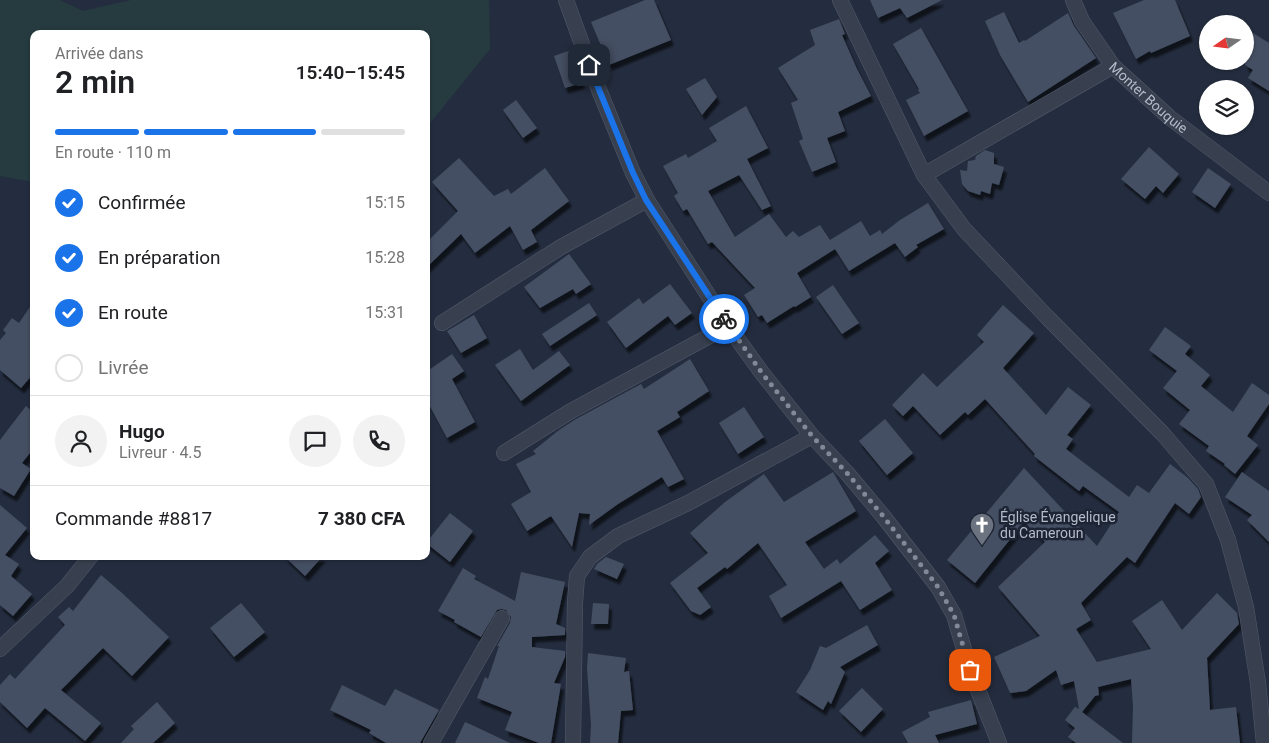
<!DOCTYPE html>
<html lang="fr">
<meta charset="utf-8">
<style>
body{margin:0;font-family:Roboto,sans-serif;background:#f2f2f2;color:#202124;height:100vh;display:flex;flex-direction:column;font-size:19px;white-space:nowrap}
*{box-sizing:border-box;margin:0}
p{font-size:16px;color:#757577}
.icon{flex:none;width:28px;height:28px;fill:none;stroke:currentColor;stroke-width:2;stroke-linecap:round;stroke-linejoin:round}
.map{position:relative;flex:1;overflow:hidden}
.sheet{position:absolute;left:30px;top:30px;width:400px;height:530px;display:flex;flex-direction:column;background:#fff;border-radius:10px;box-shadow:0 1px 4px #0004}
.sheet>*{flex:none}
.needle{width:32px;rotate:256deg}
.buttons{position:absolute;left:1199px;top:15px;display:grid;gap:10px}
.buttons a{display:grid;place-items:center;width:55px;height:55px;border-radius:50%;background:#fff;box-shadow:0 1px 4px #0004;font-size:25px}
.pin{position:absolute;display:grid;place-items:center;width:42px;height:42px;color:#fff;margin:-21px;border-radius:10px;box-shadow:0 2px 8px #0006}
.courier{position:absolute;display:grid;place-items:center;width:50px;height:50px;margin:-25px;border:4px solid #1a73e8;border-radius:50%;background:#fff;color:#222;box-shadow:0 1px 6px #0007}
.head em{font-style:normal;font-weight:600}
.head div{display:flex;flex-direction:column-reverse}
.head{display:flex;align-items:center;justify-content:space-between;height:85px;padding:0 25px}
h1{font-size:32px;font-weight:600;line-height:38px}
.bar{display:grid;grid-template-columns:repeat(4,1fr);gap:8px 5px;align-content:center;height:60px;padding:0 25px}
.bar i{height:6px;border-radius:4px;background:#e0e0e0}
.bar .selected{background:#1a73e8}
.bar p{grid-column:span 4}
.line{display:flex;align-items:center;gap:12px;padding:0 25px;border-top:1px solid #e0e0e0}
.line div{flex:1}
.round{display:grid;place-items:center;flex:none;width:52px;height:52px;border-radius:26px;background:#f2f2f2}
ol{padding:0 25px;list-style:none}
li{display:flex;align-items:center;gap:15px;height:55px}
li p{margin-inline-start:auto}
li .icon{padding:5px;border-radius:50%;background:#1a73e8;color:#fff;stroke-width:4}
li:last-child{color:#757577}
li i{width:28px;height:28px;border:2px solid #e0e0e0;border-radius:50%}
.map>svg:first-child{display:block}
.green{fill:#263b40}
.building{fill:#454f63;filter:url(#shadow)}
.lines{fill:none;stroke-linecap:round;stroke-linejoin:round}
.minor-casing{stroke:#535b6a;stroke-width:16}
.minor{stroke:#38404f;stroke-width:15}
.done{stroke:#828999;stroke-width:5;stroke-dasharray:0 9}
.route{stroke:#1a73e8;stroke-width:6}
.labels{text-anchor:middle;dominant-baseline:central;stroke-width:5;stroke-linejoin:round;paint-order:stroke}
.street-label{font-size:14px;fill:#b4bbca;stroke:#1d2534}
.poi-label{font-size:14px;fill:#b4bbca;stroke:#1d2534;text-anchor:start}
</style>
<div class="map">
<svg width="1269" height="743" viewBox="0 0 1269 743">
<defs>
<filter id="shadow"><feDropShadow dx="3" dy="5.5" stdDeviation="1" flood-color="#0009"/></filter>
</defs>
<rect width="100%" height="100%" fill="#242d3f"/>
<path class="green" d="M0,0H60L83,11L131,0H489L490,49L426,128V34H34V182L0,176Z"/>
<path class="building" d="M645,0H654L671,40L609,65L591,22Z
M870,0H942L907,18L900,8L878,18Z
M1144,0H1175L1190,36L1151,53L1150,51L1136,59L1113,13Z
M1004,12L1019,43L1024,40L1025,41L1068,13L1074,26L1096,58L1028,102L1000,55L985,21Z
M839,19L845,34L842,35L857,69L871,96L838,112L845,131L827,138L836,162L812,172L799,141L803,139L791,103L798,100L778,68L815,45L810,30Z
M921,28L968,111L924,136L906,100L920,93L918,90L919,89L893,44Z
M1245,28L1269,43V91L1248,78L1253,70L1245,65Z
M571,50L582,83L565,88L554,56Z
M705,78L717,97L702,115L686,89Z
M516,100L537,128L523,138L503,110Z
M746,106L768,148L747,159L771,206L762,210L739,175L708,191L735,237L769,214L786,237L793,231L799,237L820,225L830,240L861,221L870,236L880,230L882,234L900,220L928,203L944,229L916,245L918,247L905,257L895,243L849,271L835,249L797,273L811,297L795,307L794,306L767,323L762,315L758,317L744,295L755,288L712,242L708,244L687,209L683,211L674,196L678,193L663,166L686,154L688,158L717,141L709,128Z
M1149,147L1179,174L1163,193L1156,186L1145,199L1121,179Z
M985,150L994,153V164L1004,167L999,185L992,183L990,194L981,191L980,195L968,191L962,184L960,170L967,171L968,161L975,160L976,156Z
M459,158L494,196L508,189L511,194L545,168L569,201L531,230L537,242L523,250L510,226L475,253L461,234L426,268V243L458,211L432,182Z
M1208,168L1231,184L1215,208L1192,192Z
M569,254L591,284L576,294L573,289L540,308L524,287Z
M670,284L692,313L675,325L668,316L626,348L607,322L639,298L643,304Z
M833,285L859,323L842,334L816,297Z
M34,301V373L21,388L0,370V340L6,333L3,330L12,318L19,323Z
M589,303L597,315L550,346L542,334Z
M1003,305L1034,333L1003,368L1046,415L1068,387L1091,405L1067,435L1073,439L1066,449L1129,497L1137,485L1149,493L1170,464L1188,478L1198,489L1201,497L1189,514L1175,503L1135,563L1127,557L1081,603L1091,620L1076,629L1097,662L1151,649L1132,621L1162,600L1182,630L1217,593L1237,613L1239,624L1207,658L1210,710L1236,707L1240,743H1132L1133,706L1131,679L1098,687L1099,695L1095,696L1082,712L1123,743H1076L1068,737L1075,728L1065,720L1075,707L1079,709L1074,681L1061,685L1056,670L1026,691L1010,693L994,657L1040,636L998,587L1045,542L1024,522L975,583L947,560L1024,468L1097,546L1119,512L1083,486L1079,491L1034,456L1035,454L985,399L968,415L965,412L940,435L913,406L903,416L892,405L923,373L937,387L984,342L977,335Z
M474,315L487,338L461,353L447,331Z
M1165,327L1191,346L1185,354L1210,375L1201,386L1233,412L1252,383L1269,395V404L1247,436L1258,445L1235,474L1224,465L1225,464L1206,451L1209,446L1179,424L1190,410L1163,388L1177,371L1149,350Z
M520,349L533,370L559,351L570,365L521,401L495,365Z
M452,354L464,371L452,379L475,422L447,438L426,399V372Z
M690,359L709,391L677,412L680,417L657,431L684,479L668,487L662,477L618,504L589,525L590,514L579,513L572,547L551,516L527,531L511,504L531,492L516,464L536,454L533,451L559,430L576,419L641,384L644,389Z
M26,406L34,413V448L22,463L31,469L14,496L0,488V440Z
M744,407L764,437L738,454L719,423Z
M885,419L913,453L887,475L859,441Z
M833,472L856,511L805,542L824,569L837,559L840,564L875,535L889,551L875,563L892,590L860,610L841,581L781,618L769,596L787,585L758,543L727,569L725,567L697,588L711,607L700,615L691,611L670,583L708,553L690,533L725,502L764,474L784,502Z
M1242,472L1269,491V542L1247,520L1252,515L1225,497Z
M0,505L27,528L5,555L19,564L11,576L32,594L13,616L0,605Z
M450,513L473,531L450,562L426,543Z
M284,556H323L305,576Z
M606,557L624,564L617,579L594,569L597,564Z
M463,568L476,576L474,579L515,601L521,572L565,582L556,624L565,628V635L532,637V647L565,651V657L554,683L561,684L551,743H539L505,730L512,712L477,698L485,677L488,679L499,646H497L510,623L511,617L506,610L501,609L497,610L481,637L454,622L455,620L438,611Z
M101,575L122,593L169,637L132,676L103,648L61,690L101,723L85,741L45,708L27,728L0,702V685L10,674L15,679L65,625L58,617L69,607L73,611Z
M241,603L265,632L234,657L210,628Z
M593,603L609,604L608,624H591Z
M867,625L878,645L840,667L845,672L831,704L828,701L823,710L796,692L810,670L820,646L826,648Z
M588,653L626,658L624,672L629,671L633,710L621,711L618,743H590L591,725L587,668Z
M342,685L385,706L395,689L439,710L420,743H386L369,733L371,730L330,710Z
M862,688L883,709L861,732L839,711Z
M971,700L977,724L935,735L939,743H908L902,732L930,717L928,712Z
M157,702L175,723L153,743H121L134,729L131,726Z
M465,722L474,726L510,743H455Z"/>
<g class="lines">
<defs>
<g id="minor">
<path d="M566,0L595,80L633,173L647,200L728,326L762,373L812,436L847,473L883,516L938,587L954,615L970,670L999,743"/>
<path d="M840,0L924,175"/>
<path id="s1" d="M1073,0L1082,21L1113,66L1169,117L1269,193"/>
<path d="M1113,66L924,175L964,229L1048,318L1162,433L1206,484L1228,540L1246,607L1258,683L1264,743"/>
<path d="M442,323L561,247L647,200"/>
<path d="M504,453L571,411L728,326"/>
<path d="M0,649L67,586L91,556"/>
<path d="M431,743L502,618"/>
<path d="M573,743L575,603L577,576L590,557L618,536L688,503L812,436"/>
</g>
</defs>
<use href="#minor" class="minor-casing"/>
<use href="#minor" class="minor"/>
</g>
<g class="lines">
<path class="done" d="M724,319L762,373L812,436L847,473L883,516L938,587L954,615L970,670"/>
<path class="route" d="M589,65L633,173L646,200L724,319"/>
</g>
<defs>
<symbol id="church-pin" viewBox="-11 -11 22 30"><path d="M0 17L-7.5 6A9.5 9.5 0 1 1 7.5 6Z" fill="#6b7280" stroke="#1d2534"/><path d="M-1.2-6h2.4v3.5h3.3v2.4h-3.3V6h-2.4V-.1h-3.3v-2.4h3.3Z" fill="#fff"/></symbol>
</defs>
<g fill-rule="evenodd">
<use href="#church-pin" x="968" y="511" width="28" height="38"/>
</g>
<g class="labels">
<g class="street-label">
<text stroke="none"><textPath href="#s1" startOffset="125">Monter Bouquie</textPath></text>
</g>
<g class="poi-label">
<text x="1000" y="517">Église Évangelique<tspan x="1000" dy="16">du Cameroun</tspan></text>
</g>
</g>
</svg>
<div class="buttons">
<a><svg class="needle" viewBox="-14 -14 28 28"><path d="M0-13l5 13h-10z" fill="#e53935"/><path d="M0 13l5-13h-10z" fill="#757577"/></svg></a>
<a><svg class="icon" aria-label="layers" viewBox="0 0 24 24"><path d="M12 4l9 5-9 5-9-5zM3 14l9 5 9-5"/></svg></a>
</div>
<div class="pin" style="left:970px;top:670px;background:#ea580c"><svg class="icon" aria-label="bag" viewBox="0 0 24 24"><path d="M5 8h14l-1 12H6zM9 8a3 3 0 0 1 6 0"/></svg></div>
<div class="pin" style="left:589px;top:65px;background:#1f2937"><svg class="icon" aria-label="home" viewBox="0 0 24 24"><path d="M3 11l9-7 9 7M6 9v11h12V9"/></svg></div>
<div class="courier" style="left:724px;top:319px"><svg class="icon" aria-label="bike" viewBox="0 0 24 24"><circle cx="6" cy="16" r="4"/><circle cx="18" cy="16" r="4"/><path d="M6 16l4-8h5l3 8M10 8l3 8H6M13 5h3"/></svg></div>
<section class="sheet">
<div class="head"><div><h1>2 min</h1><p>Arrivée dans</p></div><em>15:40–15:45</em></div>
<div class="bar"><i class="selected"></i><i class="selected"></i><i class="selected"></i><i></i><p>En route · 110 m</p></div>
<ol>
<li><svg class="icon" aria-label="check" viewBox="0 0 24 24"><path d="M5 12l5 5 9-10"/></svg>Confirmée<p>15:15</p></li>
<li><svg class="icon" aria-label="check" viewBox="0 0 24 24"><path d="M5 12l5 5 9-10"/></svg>En préparation<p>15:28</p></li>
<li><svg class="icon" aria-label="check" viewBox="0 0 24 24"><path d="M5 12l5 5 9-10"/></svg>En route<p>15:31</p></li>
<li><i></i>Livrée</li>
</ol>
<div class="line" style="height:90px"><a class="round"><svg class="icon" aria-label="person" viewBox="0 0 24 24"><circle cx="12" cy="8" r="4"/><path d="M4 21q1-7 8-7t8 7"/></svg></a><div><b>Hugo</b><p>Livreur · 4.5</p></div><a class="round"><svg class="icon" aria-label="chat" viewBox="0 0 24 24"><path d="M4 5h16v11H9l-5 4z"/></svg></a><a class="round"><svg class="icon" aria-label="phone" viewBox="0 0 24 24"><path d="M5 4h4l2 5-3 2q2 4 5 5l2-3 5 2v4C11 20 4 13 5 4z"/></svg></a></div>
<div class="line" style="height:65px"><div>Commande #8817</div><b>7 380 CFA</b></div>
</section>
</div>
